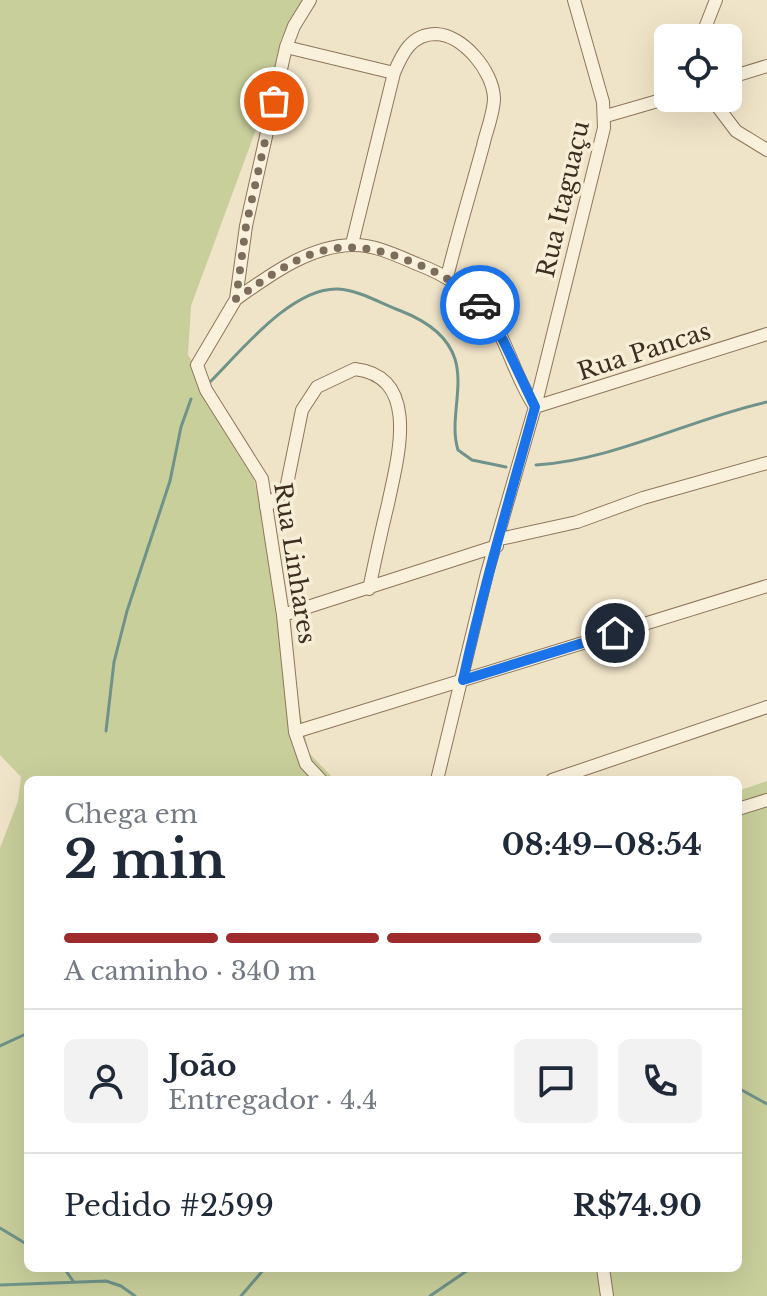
<!DOCTYPE html>
<html lang="pt">
<meta charset="utf-8">
<style>
body{margin:0;font-family:"Libre Baskerville",serif;background:#f2f2f3;color:#1f2937;height:100vh;display:flex;flex-direction:column;font-size:30px;white-space:nowrap}
*{box-sizing:border-box;margin:0}
p{font-size:26px;color:#747a83}
.icon{flex:none;width:44px;height:44px;fill:none;stroke:currentColor;stroke-width:2;stroke-linecap:round;stroke-linejoin:round}
.map{position:relative;flex:1;overflow:hidden}
.panel{position:absolute;left:24px;top:776px;width:718px;height:496px;display:flex;flex-direction:column;background:#fff;border-radius:12px;box-shadow:0 8px 32px #0002}
.panel>*{flex:none}
.controls{position:absolute;left:654px;top:24px;display:grid;gap:16px}
.controls a{display:grid;place-items:center;width:88px;height:88px;border-radius:12px;background:#fff;box-shadow:0 8px 32px #0002;font-size:40px}
.pin{position:absolute;display:grid;place-items:center;width:68px;height:68px;color:#fff;margin:-34px;border:4px solid #fff;border-radius:50%;box-shadow:0 2px 8px #0007}
.courier{position:absolute;display:grid;place-items:center;width:80px;height:80px;margin:-40px;border:6px solid #1a73e8;border-radius:50%;background:#fff;color:#222;box-shadow:0 2px 10px #0007}
.overview em{font-style:normal;font-weight:700}
.overview div{display:flex;flex-direction:column-reverse}
.overview{display:flex;align-items:center;justify-content:space-between;height:136px;padding:0 40px}
h1{font-size:52px;font-weight:700;line-height:60px}
.bar{display:grid;grid-template-columns:repeat(4,1fr);gap:12px 8px;align-content:center;height:96px;padding:0 40px}
.bar i{height:10px;border-radius:6px;background:#e0e1e3}
.bar .selected{background:#9e2a2b}
.bar p{grid-column:span 4}
.line{display:flex;align-items:center;gap:20px;padding:0 40px;border-top:2px solid #e0e1e3}
.line div{flex:1}
.round{display:grid;place-items:center;flex:none;width:84px;height:84px;border-radius:12px;background:#f2f2f3}
.map>svg:first-child{display:block}
.green{fill:#c9cf9b}
.lines{fill:none;stroke-linecap:round;stroke-linejoin:round}
.stream{stroke:#6f938a;stroke-width:3}
.street-casing{stroke:#8d765c;stroke-width:14}
.street{stroke:#faf1dc;stroke-width:12}
.done{stroke:#7c6e5b;stroke-width:8;stroke-dasharray:0 14.4}
.route{stroke:#1a73e8;stroke-width:10}
.labels{text-anchor:middle;dominant-baseline:central;stroke-width:7;stroke-linejoin:round;paint-order:stroke}
.street-label{font-size:24px;fill:#3d2e20;stroke:#f7eed8}
</style>
<div class="map">
<svg width="767" height="1296" viewBox="0 0 767 1296">
<rect width="100%" height="100%" fill="#f0e4c8"/>
<path class="green" d="M0,0H306L281,39L268,97L191,306L188,355L244,438L278,578L294,685L309,753L335,780H28V1268H738V791L767,781V1296H0V848L18,801L21,777L0,755Z"/>
<g class="lines">
<path class="stream" d="M211,381C241,351 292,287 338,289C359,290 382,304 401,311C424,320 447,334 455,359C464,389 449,421 458,450L472,460L506,467
M536,465C615,460 690,419 767,402
M106,731L114,662L127,611L170,481L181,427L191,399
M0,1046L28,1033
M738,1088L767,1104
M0,1228L28,1245
M64,1268L73,1281
M0,1285L106,1281L121,1286L135,1296
M241,1296L265,1268
M430,1296L471,1268"/>
<defs>
<path id="street" d="M310,0L294,26L286,47L246,226L236,299L197,365L206,390L262,479L283,615L295,732L306,764L321,780
M701,38L716,0
M286,47L394,73
M728,78L767,66
M711,98L736,131L767,150
M606,116L668,98
M352,244L394,73C402,54 411,34 436,34C463,35 493,71 494,98C494,113 486,132 483,146C471,190 458,233 447,277
M236,299C270,275 309,246 352,245C374,244 398,256 417,264C444,274 469,290 487,313C508,341 515,378 535,407
M535,407L767,334
M266,507L286,489L302,410L317,387L355,369C422,377 397,460 388,504C381,532 375,561 369,589
M500,539L577,522L643,498L767,463
M283,615L497,546
M295,732L767,586
M437,780L487,573L535,407L604,128L603,102L574,0
M552,780L767,707
M738,809L767,800
M603,1268L607,1296"/>
</defs>
<use href="#street" class="street-casing"/>
<use href="#street" class="street"/>
</g>
<g class="lines">
<path class="done" d="M274,101L246,226L236,299C298,256 332,231 407,260C436,271 459,283 480,305"/>
<path class="route" d="M480,305L503,340L535,407C510,498 483,588 463,680L615,633"/>
</g>
<g class="labels">
<g class="street-label">
<text transform="translate(563 199) rotate(-77)">Rua Itaguaçu</text>
<text transform="translate(644 351) rotate(-18)">Rua Pancas</text>
<text transform="translate(295 563) rotate(81)">Rua Linhares</text>
</g>
</g>
</svg>
<div class="controls">
<a><svg class="icon" aria-label="locate" viewBox="0 0 24 24"><circle cx="12" cy="12" r="6"/><path d="M12 2v4M12 18v4M2 12h4M18 12h4"/></svg></a>
</div>
<div class="pin" style="left:274px;top:101px;background:#ea580c"><svg class="icon" aria-label="bag" viewBox="0 0 24 24"><path d="M5 8h14l-1 12H6zM9 8a3 3 0 0 1 6 0"/></svg></div>
<div class="pin" style="left:615px;top:633px;background:#1f2937"><svg class="icon" aria-label="home" viewBox="0 0 24 24"><path d="M3 11l9-7 9 7M6 9v11h12V9"/></svg></div>
<div class="courier" style="left:480px;top:305px"><svg class="icon" aria-label="car" viewBox="0 0 24 24"><path d="M5 17H2v-5l4-1 3-4h7l3 4 3 1v5h-3M9 17h6M6 11h13"/><circle cx="7" cy="17" r="2"/><circle cx="17" cy="17" r="2"/></svg></div>
<section class="panel">
<div class="overview"><div><h1>2 min</h1><p>Chega em</p></div><em>08:49–08:54</em></div>
<div class="bar"><i class="selected"></i><i class="selected"></i><i class="selected"></i><i></i><p>A caminho · 340 m</p></div>
<div class="line" style="height:144px"><a class="round"><svg class="icon" aria-label="person" viewBox="0 0 24 24"><circle cx="12" cy="8" r="4"/><path d="M4 21q1-7 8-7t8 7"/></svg></a><div><b>João</b><p>Entregador · 4.4</p></div><a class="round"><svg class="icon" aria-label="chat" viewBox="0 0 24 24"><path d="M4 5h16v11H9l-5 4z"/></svg></a><a class="round"><svg class="icon" aria-label="phone" viewBox="0 0 24 24"><path d="M5 4h4l2 5-3 2q2 4 5 5l2-3 5 2v4C11 20 4 13 5 4z"/></svg></a></div>
<div class="line" style="height:104px"><div>Pedido #2599</div><b>R$74.90</b></div>
</section>
</div>
